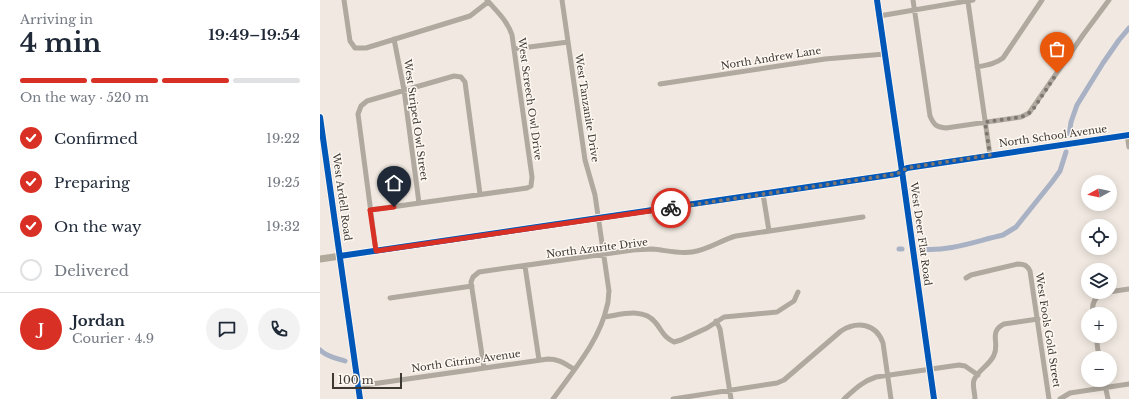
<!DOCTYPE html>
<meta charset="utf-8">
<style>
body{margin:0;font-family:"Libre Baskerville",serif;background:#f2f2f3;color:#1f2937;height:100vh;display:flex;flex-direction:column;font-size:15px;white-space:nowrap}
*{box-sizing:border-box;margin:0}
p{font-size:13px;color:#747a83}
.icon{flex:none;width:22px;height:22px;fill:none;stroke:currentColor;stroke-width:2;stroke-linecap:round;stroke-linejoin:round}
.map{position:relative;flex:1;overflow:hidden}
.details{display:flex;flex-direction:column;background:#fff;width:320px}
.details>*{flex:none}
.needle{width:26px;rotate:262deg}
.fabs{position:absolute;left:761px;top:175px;display:grid;gap:8px}
.fabs a{display:grid;place-items:center;width:36px;height:36px;border-radius:50%;background:#fff;box-shadow:0 2px 10px #0003;font-size:20px}
.scale{position:absolute;left:12px;bottom:10px;width:70px;box-sizing:border-box;padding-left:4px;border:2px solid #3e3833;border-top:0;font-size:11px;line-height:14px;white-space:nowrap;color:#3e3833;-webkit-text-stroke:3px #fef8f2;paint-order:stroke}
.pin{position:absolute;display:grid;place-items:center;width:34px;height:34px;color:#fff;margin:-41px -17px;border-radius:50% 50% 50% 0;rotate:-45deg;box-shadow:0 0 4px #0007}
.pin .icon{rotate:45deg}
.courier{position:absolute;display:grid;place-items:center;width:40px;height:40px;margin:-20px;border:3px solid #d93025;border-radius:50%;background:#fff;color:#222;box-shadow:0 1px 5px #0007}
.overview em{font-style:normal;font-weight:700}
.overview div{display:flex;flex-direction:column-reverse}
.overview{display:flex;align-items:center;justify-content:space-between;height:68px;padding:0 20px}
h1{font-size:26px;font-weight:700;line-height:30px}
.bar{display:grid;grid-template-columns:repeat(4,1fr);gap:6px 4px;align-content:center;height:48px;padding:0 20px}
.bar i{height:5px;border-radius:3px;background:#e0e1e3}
.bar .on{background:#d93025}
.bar p{grid-column:span 4}
.line{display:flex;align-items:center;gap:10px;padding:0 20px;border-top:1px solid #e0e1e3}
.line div{flex:1}
.round{display:grid;place-items:center;flex:none;width:42px;height:42px;border-radius:21px;background:#f2f2f3}
ol{padding:0 20px;list-style:none}
li{display:flex;align-items:center;gap:12px;height:44px}
li p{margin-inline-start:auto}
li .icon{padding:4px;border-radius:50%;background:#d93025;color:#fff;stroke-width:4}
li:last-child{color:#747a83}
li i{width:22px;height:22px;border:2px solid #e0e1e3;border-radius:50%}
main{display:flex;flex:1;min-height:0}
.map>svg:first-child{display:block}
.lines{fill:none;stroke-linecap:round;stroke-linejoin:round}
.canal{stroke:#a9b1c4;stroke-width:5}
.street{stroke:#b0a99f;stroke-width:5}
.secondary{stroke:#b0a89b;stroke-width:7}
.cycleway-casing{stroke:#fef8f2;stroke-width:8}
.cycleway{stroke:#0057b8;stroke-width:6}
.done{stroke:#7d7670;stroke-width:4;stroke-dasharray:0 7.2}
.route{stroke:#d93025;stroke-width:5}
.labels{text-anchor:middle;dominant-baseline:central;stroke-width:3;stroke-linejoin:round;paint-order:stroke}
.street-label{font-size:10px;fill:#3e3833;stroke:#fef8f2}
</style>
<main>
<section class="details">
<div class="overview"><div><h1>4 min</h1><p>Arriving in</p></div><em>19:49–19:54</em></div>
<div class="bar"><i class="on"></i><i class="on"></i><i class="on"></i><i></i><p>On the way · 520 m</p></div>
<ol>
<li><svg class="icon" aria-label="check" viewBox="0 0 24 24"><path d="M5 12l5 5 9-10"/></svg>Confirmed<p>19:22</p></li>
<li><svg class="icon" aria-label="check" viewBox="0 0 24 24"><path d="M5 12l5 5 9-10"/></svg>Preparing<p>19:25</p></li>
<li><svg class="icon" aria-label="check" viewBox="0 0 24 24"><path d="M5 12l5 5 9-10"/></svg>On the way<p>19:32</p></li>
<li><i></i>Delivered</li>
</ol>
<div class="line" style="height:72px"><b class="round" style="background:#d93025;color:#fff">J</b><div><b>Jordan</b><p>Courier · 4.9</p></div><a class="round"><svg class="icon" aria-label="chat" viewBox="0 0 24 24"><path d="M4 5h16v11H9l-5 4z"/></svg></a><a class="round"><svg class="icon" aria-label="phone" viewBox="0 0 24 24"><path d="M5 4h4l2 5-3 2q2 4 5 5l2-3 5 2v4C11 20 4 13 5 4z"/></svg></a></div>
</section>
<div class="map">
<svg width="809" height="399" viewBox="0 0 809 399">
<rect width="100%" height="100%" fill="#f1e9e1"/>
<g class="lines">
<path class="canal" d="M749,136L751,122L757,105L783,63L799,40L809,28
M579,249H582
M601,249C629,252 656,241 683,235L696,227L732,182L740,171L746,152
M0,350C7,357 16,358 25,361"/>
<path class="street" d="M24,0L30,41L35,48H46L150,16L168,2
M593,0L610,116C614,125 616,127 626,128L701,117L709,113L763,35L789,0
M648,2L670,155
M559,16L653,0
M74,39L84,90L99,203
M194,49L248,42
M657,67C667,65 675,64 683,58L722,0
M340,84L505,59L565,54
M807,135L809,147
M443,194L449,231
M50,210L207,188L211,186L212,177L192,35C187,20 177,12 167,0
M56,251L38,114L41,106L47,101L134,76L141,77L145,82L160,194
M205,266L219,360
M646,278L651,275L698,264C704,264 707,265 710,271L729,399
M70,298L152,286
M773,314C769,290 792,292 809,289
M284,317C300,315 323,307 335,322C342,330 343,337 354,342L361,340L387,328L404,317L457,312L474,301L478,292
M396,321L400,329L411,399
M776,336L779,358
M164,368L151,282L153,277L159,272L313,250C319,250 325,249 332,249C345,250 358,254 372,252C388,250 401,240 416,236L543,217
M784,380L788,399
M38,386L228,359C239,359 245,364 254,369
M233,399C253,371 280,340 287,306C289,301 288,296 289,291L275,195L265,160L242,0
M353,399L457,383L464,380L521,331C537,321 556,323 563,343L571,399
M524,399C534,390 543,381 556,377L639,365L645,366L658,375
M655,399C655,393 652,385 654,380C658,370 670,365 674,355C680,343 668,332 684,324L718,319
M740,399L750,393L809,384"/>
<path class="secondary" d="M557,0L582,171L614,399
M0,117L40,399
M0,259L577,174L587,168L809,135"/>
<defs>
<path id="cycleway" d="M557,0L582,171L614,399
M0,117L40,399
M20,256L577,174L587,168L809,135"/>
</defs>
<use href="#cycleway" class="cycleway-casing"/>
<use href="#cycleway" class="cycleway"/>
</g>
<g class="lines">
<path class="done" d="M351,208L577,174L587,168L670,155L665,122L701,117L706,115L712,111L737,73"/>
<path class="route" d="M74,207L50,210L56,251L351,208"/>
</g>
<g class="labels">
<g class="street-label">
<text transform="translate(451 58) rotate(-9)">North Andrew Lane</text>
<text transform="translate(210 99) rotate(82)">West Screech Owl Drive</text>
<text transform="translate(267 108) rotate(81)">West Tanzanite Drive</text>
<text transform="translate(96 120) rotate(82)">West Striped Owl Street</text>
<text transform="translate(733 136) rotate(-8)">North School Avenue</text>
<text transform="translate(22 197) rotate(82)">West Ardell Road</text>
<text transform="translate(601 234) rotate(82)">West Deer Flat Road</text>
<text transform="translate(277 248) rotate(-7)">North Azurite Drive</text>
<text transform="translate(728 330) rotate(81)">West Fools Gold Street</text>
<text transform="translate(146 361) rotate(-8)">North Citrine Avenue</text>
</g>
</g>
</svg>
<div class="fabs">
<a><svg class="needle" viewBox="-14 -14 28 28"><path d="M0-13l5 13h-10z" fill="#e53935"/><path d="M0 13l5-13h-10z" fill="#747a83"/></svg></a>
<a><svg class="icon" aria-label="locate" viewBox="0 0 24 24"><circle cx="12" cy="12" r="6"/><path d="M12 2v4M12 18v4M2 12h4M18 12h4"/></svg></a>
<a><svg class="icon" aria-label="layers" viewBox="0 0 24 24"><path d="M12 4l9 5-9 5-9-5zM3 14l9 5 9-5"/></svg></a>
<a>+</a>
<a>−</a>
</div>
<div class="scale">100 m</div>
<div class="pin" style="left:737px;top:73px;background:#ea580c"><svg class="icon" aria-label="bag" viewBox="0 0 24 24"><path d="M5 8h14l-1 12H6zM9 8a3 3 0 0 1 6 0"/></svg></div>
<div class="pin" style="left:74px;top:207px;background:#1f2937"><svg class="icon" aria-label="home" viewBox="0 0 24 24"><path d="M3 11l9-7 9 7M6 9v11h12V9"/></svg></div>
<div class="courier" style="left:351px;top:208px"><svg class="icon" aria-label="bike" viewBox="0 0 24 24"><circle cx="6" cy="16" r="4"/><circle cx="18" cy="16" r="4"/><path d="M6 16l4-8h5l3 8M10 8l3 8H6M13 5h3"/></svg></div>
</div>
</main>
